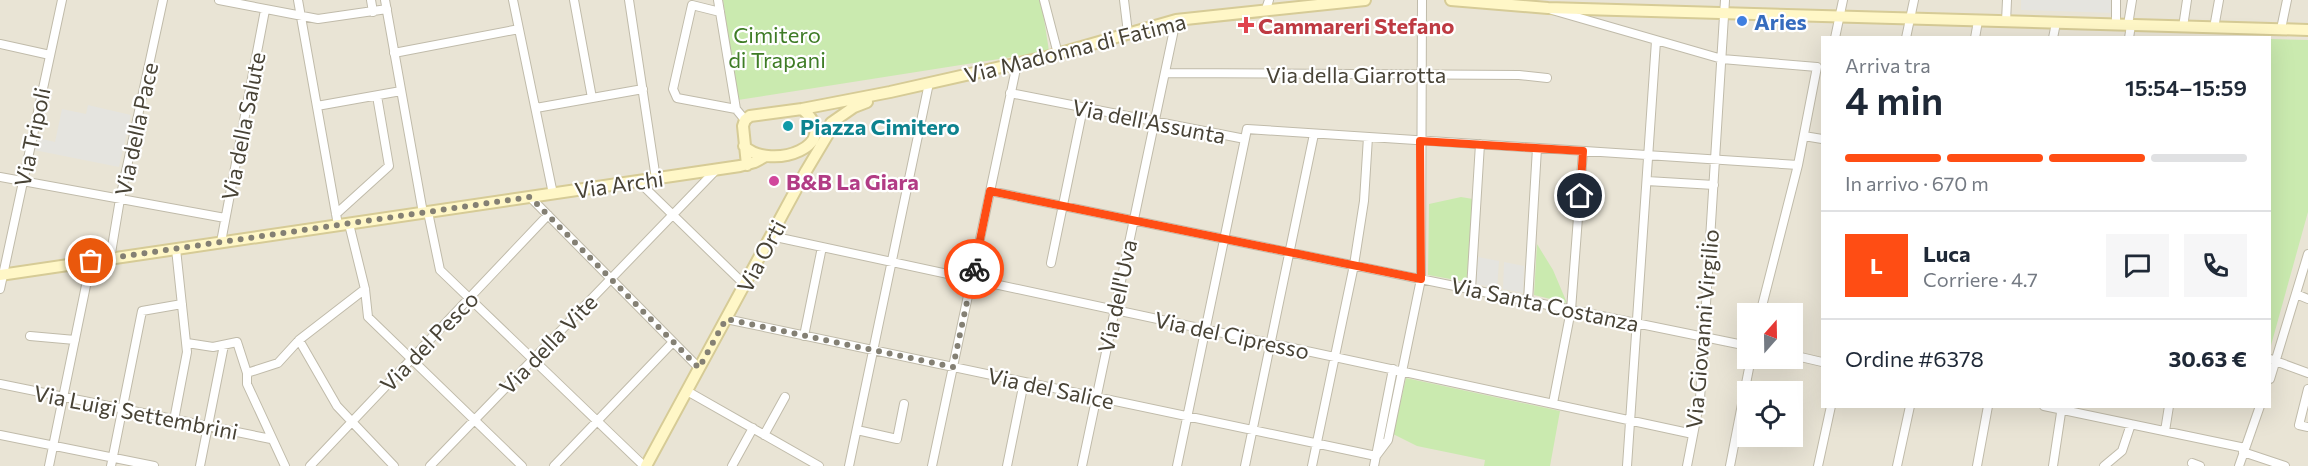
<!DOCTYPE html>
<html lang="it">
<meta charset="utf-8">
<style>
body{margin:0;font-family:Commissioner,sans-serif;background:#f6f6f7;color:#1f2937;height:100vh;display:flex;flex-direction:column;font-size:22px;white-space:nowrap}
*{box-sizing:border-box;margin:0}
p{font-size:20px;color:#747a83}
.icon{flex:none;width:33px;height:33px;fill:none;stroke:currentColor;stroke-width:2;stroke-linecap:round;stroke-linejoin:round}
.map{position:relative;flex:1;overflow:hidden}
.details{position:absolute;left:1821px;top:36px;width:450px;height:372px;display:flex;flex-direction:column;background:#fff;border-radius:0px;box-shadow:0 6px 24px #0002}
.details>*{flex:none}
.needle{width:39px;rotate:20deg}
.tools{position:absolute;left:1737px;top:303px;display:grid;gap:12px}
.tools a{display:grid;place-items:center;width:66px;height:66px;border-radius:0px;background:#fff;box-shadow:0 6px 24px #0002;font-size:30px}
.pin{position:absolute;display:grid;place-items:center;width:51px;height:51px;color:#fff;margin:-26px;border:3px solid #fff;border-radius:50%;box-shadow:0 2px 6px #0007}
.courier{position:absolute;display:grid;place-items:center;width:60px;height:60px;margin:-30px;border:4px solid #ff4d14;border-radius:50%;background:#fff;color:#222;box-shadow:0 2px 8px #0007}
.headline em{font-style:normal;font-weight:600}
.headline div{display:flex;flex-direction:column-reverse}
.headline{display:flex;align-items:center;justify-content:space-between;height:102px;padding:0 24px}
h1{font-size:39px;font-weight:600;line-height:45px}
.bar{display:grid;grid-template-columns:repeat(4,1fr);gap:9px 6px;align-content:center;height:72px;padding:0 24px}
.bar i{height:8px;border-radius:4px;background:#e0e1e3}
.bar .active{background:#ff4d14}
.bar p{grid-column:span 4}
.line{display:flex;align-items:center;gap:15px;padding:0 24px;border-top:2px solid #e0e1e3}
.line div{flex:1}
.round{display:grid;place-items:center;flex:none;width:63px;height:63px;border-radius:0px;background:#f6f6f7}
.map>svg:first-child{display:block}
.residential{fill:#e9e4d5;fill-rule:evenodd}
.green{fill:#caeaaf}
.parking{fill:#e5e4df}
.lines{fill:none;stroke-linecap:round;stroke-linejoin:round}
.street-casing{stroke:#c0bbaa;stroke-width:10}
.secondary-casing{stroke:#d6cb96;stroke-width:14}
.street{stroke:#fff;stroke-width:8}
.secondary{stroke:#fff7c7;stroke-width:10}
.done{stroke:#848074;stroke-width:6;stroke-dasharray:0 10.8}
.route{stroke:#ff4d14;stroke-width:8}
.shop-dot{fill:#3f7fe0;stroke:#fff;stroke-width:2}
.health-dot{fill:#e0444e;stroke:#fff;stroke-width:2}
.culture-dot{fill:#0f9aa8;stroke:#fff;stroke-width:2}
.hotel-dot{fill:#d1479c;stroke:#fff;stroke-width:2}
.labels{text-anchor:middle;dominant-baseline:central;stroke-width:4.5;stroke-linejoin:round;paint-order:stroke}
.shop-label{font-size:22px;font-weight:bold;fill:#366cbe;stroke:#fff;text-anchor:start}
.health-label{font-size:22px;font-weight:bold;fill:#be3a42;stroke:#fff;text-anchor:start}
.park-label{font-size:22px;fill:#3f7c26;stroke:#fff}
.street-label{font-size:22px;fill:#484336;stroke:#fff}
.culture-label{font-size:22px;font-weight:bold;fill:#0d838f;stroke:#fff;text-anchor:start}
.hotel-label{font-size:22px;font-weight:bold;fill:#b23c85;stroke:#fff;text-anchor:start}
</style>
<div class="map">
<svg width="2308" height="466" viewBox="0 0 2308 466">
<rect width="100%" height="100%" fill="#f4f2e7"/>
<path class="residential" d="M0,0H2308V466H0ZM1822,38H2270V406H1822ZM1748,314H1792V358H1748ZM1748,392H1792V436H1748Z"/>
<path class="green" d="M723,0H1041L1049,51L738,100Z
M2270,39L2308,40V212L2270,349Z
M1461,197L1473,199L1467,282L1428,275L1429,204Z
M1537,244L1553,270L1567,303L1534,295Z
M1406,378L1560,411L1550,466H1484L1485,460L1417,446L1393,434Z"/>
<path class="parking" d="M2021,0H2111V13L2021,10Z
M88,105L131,115L119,167L34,150L38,138L55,142L62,109L86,114Z
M1478,257L1499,261L1497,288L1476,284Z
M1504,262L1524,266L1523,293L1503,289Z"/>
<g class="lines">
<defs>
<path id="street" d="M219,0L318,19L387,9
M298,0L338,225
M371,0L373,12
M385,0L423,213
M513,0L553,194
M574,0L592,98
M629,0L656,179
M718,0L736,109
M1044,0L1058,54
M1124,0L1128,33
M1266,9L1269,0
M1552,10L1722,59L1817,67
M720,12L692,5L673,89L677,98L736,109L745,120
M2006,22L2007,0
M2116,25V0
M2128,25L2132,0
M2183,27L2187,0
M2214,28L2219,0
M2281,29L2287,0
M1835,38L1843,0
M1906,38L1914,0
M1975,38L1978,21
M2053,38L2056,23
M2129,38L2131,25
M0,44L50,55
M394,53L519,29
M1165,73L1519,75L1547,78
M1010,93L1245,139L1247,129L1798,165
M317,106L401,91
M536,108L643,89
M1804,136L1822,139
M0,177L225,218
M638,181L745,285
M1647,181L1714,185
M990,191L1748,346
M530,197L699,368
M428,212L440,270L644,466
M336,214L389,166L377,96
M349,224L365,289L368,317L522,466
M771,236L1693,434
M221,242L265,10
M110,259L120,199L163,0
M1051,263L1083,108
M0,289L62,0
M1471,289L1480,144
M2296,294L2308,299
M1528,301L1537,148
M1760,314L1798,165L1817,67
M726,319L1376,456
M30,336L75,340
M804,336L822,247
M299,340L337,406L394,466
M187,343L213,347L237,342L247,373L278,363L299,340L365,289
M1792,355L1822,362
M2270,359L2308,373
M247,373V384L285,466
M2270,379L2308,254
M0,384L271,439
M2308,389L2299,425L2308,427
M687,391L819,466
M1553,403L1571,310L1583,151
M2044,406L2245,448
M174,420L187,352L176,249
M857,430L897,439L904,404
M2165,431L2169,406
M0,435L154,466
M764,435L785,397
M2243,452L2285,466
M1376,456L1388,440L1421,279L1422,0
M2192,463L2200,466
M49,466L91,261
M111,466L142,311L182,304
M200,466L224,345
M310,466L548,215
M430,466L716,170
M554,466L673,342
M732,466L753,428
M849,466L929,83
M932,466L1017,64
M1007,466L1024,382
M1082,466L1176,20
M1177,466L1245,139
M1245,466L1314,134
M1312,466L1354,265L1364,201L1368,137
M1374,466L1393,369
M1627,466L1656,41
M1687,466L1700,399L1725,0
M1730,466L1751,358
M1818,466L1831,406
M1897,466L1910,406
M1977,466L1988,406
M2053,466L2062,406
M2104,466L2122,451L2131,424
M2239,466L2260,406"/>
<path id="secondary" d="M1451,0L1548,8L2308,30
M831,123L854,107L867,102
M744,146C771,172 846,145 802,109
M747,165L743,126L745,120L750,116L802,109L890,92L1050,56L1176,20L1365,0
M0,275L740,166L755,162L764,157
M646,466L806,171L837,119"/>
</defs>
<use href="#street" class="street-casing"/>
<use href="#secondary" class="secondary-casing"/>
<use href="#street" class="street"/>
<use href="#secondary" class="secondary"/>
</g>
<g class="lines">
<path class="done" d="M91,261L530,197L699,368L726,319L953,367L974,269"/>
<path class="route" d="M974,269L990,191L1421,279L1420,141L1583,151L1580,196"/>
</g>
<circle class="shop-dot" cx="1742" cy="21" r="6"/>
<path class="health-dot" d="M1243 16h6v6h6v6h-6v6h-6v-6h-6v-6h6z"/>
<circle class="culture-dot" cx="788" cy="126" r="6"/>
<circle class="hotel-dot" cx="774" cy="181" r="6"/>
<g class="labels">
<g class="shop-label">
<text x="1754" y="21">Aries</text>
</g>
<g class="health-label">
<text x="1258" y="25">Cammareri Stefano</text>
</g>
<g class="park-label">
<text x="777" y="34">Cimitero<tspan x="777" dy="25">di Trapani</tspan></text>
</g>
<g class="street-label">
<text transform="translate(1075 48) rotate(-14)">Via Madonna di Fatima</text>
<text x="1356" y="74">Via della Giarrotta</text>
<text transform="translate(1149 121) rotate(11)">Via dell'Assunta</text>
<text transform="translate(243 126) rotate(-79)">Via della Salute</text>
<text transform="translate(136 129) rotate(-78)">Via della Pace</text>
<text transform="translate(32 137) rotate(-78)">Via Tripoli</text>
<text transform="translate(619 184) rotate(-8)">Via Archi</text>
<text transform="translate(761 256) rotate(-62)">Via Orti</text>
<text transform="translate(1117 296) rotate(-78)">Via dell'Uva</text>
<text transform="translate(1545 304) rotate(12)">Via Santa Costanza</text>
<text transform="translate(1702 329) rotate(-85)">Via Giovanni Virgilio</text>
<text transform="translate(1232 335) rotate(12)">Via del Cipresso</text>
<text transform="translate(429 341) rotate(-46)">Via del Pesco</text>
<text transform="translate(548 344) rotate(-46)">Via della Vite</text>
<text transform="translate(1051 388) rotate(12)">Via del Salice</text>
<text transform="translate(136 412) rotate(11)">Via Luigi Settembrini</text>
</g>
<g class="culture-label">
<text x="800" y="126">Piazza Cimitero</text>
</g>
<g class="hotel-label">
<text x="786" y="181">B&amp;B La Giara</text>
</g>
</g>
</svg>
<div class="tools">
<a><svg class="needle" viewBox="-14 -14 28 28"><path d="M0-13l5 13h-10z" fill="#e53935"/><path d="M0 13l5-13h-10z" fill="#747a83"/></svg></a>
<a><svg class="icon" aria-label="locate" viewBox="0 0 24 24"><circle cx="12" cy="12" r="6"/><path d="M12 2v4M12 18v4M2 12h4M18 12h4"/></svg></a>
</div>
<div class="pin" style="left:91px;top:261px;background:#ea580c"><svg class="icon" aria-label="bag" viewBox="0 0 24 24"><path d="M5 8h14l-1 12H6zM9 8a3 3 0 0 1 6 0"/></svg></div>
<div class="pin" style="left:1580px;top:196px;background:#1f2937"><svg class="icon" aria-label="home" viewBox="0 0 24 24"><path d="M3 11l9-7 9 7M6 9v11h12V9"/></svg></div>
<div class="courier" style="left:974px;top:269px"><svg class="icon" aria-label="bike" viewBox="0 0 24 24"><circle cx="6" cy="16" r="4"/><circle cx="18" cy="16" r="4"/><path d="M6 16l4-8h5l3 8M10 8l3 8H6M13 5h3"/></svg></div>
<section class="details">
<div class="headline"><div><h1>4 min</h1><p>Arriva tra</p></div><em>15:54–15:59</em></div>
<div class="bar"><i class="active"></i><i class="active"></i><i class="active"></i><i></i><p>In arrivo · 670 m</p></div>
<div class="line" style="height:108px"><b class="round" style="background:#ff4d14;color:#fff">L</b><div><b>Luca</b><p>Corriere · 4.7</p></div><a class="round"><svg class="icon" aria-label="chat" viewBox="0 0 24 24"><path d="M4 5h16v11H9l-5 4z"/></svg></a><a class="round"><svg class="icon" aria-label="phone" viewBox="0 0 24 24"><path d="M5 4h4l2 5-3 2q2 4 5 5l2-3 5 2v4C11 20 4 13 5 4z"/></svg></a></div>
<div class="line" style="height:78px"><div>Ordine #6378</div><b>30.63 €</b></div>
</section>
</div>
